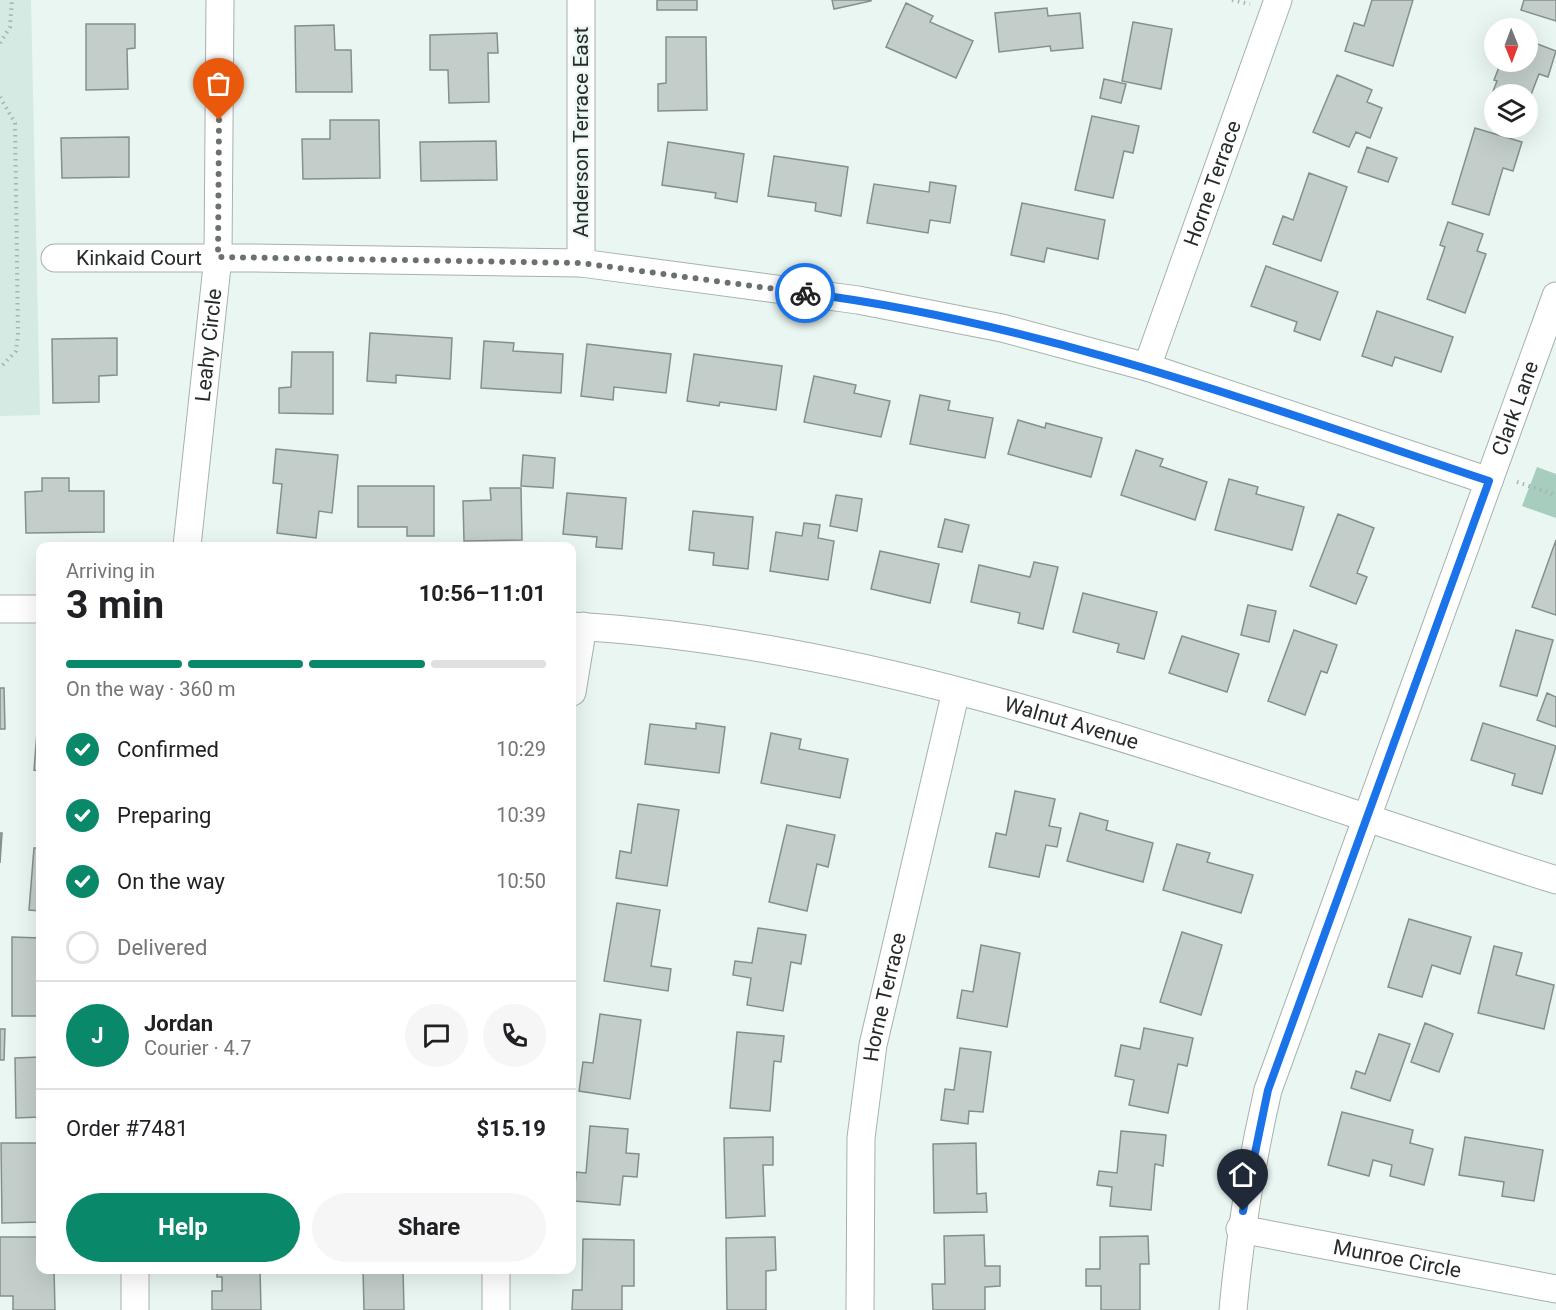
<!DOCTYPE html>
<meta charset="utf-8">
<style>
body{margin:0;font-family:Roboto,sans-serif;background:#f6f6f6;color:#202124;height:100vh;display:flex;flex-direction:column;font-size:22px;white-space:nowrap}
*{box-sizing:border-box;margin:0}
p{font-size:20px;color:#757577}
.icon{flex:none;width:33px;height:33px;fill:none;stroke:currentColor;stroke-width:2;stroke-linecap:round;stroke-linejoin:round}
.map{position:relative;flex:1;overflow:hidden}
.drawer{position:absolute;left:36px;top:542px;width:540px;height:732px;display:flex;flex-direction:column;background:#fff;border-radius:12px;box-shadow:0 6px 24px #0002}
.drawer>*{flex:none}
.needle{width:39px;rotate:179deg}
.buttons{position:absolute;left:1484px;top:18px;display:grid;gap:12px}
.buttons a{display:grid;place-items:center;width:54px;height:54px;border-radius:50%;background:#fff;box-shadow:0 6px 24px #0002;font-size:30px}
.pin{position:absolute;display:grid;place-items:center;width:51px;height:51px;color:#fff;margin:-62px -26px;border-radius:50% 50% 50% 0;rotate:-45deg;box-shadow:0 0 6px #0007}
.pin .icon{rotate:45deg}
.courier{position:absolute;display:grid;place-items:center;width:60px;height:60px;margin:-30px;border:4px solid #1a73e8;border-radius:50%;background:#fff;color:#222;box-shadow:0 2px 8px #0007}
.overview em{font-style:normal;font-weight:700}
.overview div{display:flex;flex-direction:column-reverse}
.overview{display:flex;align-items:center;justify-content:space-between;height:102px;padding:0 30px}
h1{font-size:39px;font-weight:700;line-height:45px}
.bar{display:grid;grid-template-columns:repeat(4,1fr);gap:9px 6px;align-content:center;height:72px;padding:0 30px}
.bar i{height:8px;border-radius:4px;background:#e0e0e0}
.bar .selected{background:#09886a}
.bar p{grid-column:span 4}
.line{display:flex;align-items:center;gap:15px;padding:0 30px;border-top:2px solid #e0e0e0}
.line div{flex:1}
.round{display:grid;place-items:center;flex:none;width:63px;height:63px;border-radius:32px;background:#f6f6f6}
ol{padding:0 30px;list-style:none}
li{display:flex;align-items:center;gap:18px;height:66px}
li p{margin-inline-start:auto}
li .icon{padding:6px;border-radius:50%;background:#09886a;color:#fff;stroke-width:4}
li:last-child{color:#757577}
li i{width:33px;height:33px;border:3px solid #e0e0e0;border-radius:50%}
.button{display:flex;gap:12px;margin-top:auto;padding:12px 30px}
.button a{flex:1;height:69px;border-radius:36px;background:#09886a;color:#fff;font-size:24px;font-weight:700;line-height:69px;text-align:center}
.button a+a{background:#f6f6f6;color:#202124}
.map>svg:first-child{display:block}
.built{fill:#d5eae2}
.green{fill:#a7cdbf}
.building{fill:#c3ceca;stroke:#85908c;stroke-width:1.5}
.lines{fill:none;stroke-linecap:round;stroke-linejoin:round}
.minor-casing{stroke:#a6b1ad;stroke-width:29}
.path{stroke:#aab3af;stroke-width:4;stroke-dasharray:1.5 4.5;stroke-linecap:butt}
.minor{stroke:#fff;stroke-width:27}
.done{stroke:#6b716f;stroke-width:6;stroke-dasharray:0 10.8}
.route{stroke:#1a73e8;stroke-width:8}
.labels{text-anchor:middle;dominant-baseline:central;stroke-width:4.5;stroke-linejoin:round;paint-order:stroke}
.street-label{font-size:21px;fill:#262a29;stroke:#eaf6f1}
</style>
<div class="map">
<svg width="1556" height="1310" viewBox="0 0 1556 1310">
<rect width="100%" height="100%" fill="#eaf6f1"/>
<path class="built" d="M0,0H31L40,415L0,416Z"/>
<path class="green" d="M1537,467L1556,474V518L1522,506Z"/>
<path class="building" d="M657,0H697V10H657Z
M832,0H871V1L834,9Z
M1372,0H1413L1393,66L1345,51L1354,23L1364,26Z
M1524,0H1556V21L1521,10Z
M906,3L933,16L930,22L973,41L956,78L886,47Z
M1047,8L1048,16L1080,13L1083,48L1051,51L1050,46L999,52L995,13Z
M1133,22L1172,29L1161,89L1122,81Z
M86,24H135V48L127,49L128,89L86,90Z
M334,25L335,50H351L352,92H296L295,26Z
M497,33L498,53H488L489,102L449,103L448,70H430V35Z
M666,37H706L707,110L658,111V84L666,83Z
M1527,40L1556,51L1548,77L1539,74L1527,105V94H1494V110L1487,107L1497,81L1494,80L1501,62H1527Z
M1337,75L1372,90L1367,102L1382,108L1370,138L1356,132L1349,147L1313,132Z
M1104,79L1126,84L1121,103L1100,98Z
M1092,116L1139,126L1133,153L1124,151L1113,198L1075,190Z
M330,120H379L380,178L303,179L302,139H330Z
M1475,128L1522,142L1513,171L1503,168L1489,215L1452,204Z
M129,137V177L62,178L61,138Z
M496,141L497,180L421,181L420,142Z
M668,142L744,154L737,202L715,198L716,193L662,185Z
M1367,147L1397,158L1388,182L1358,172Z
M774,156L848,167L841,216L815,211L816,203L768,196Z
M1309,173L1347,187L1321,261L1273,244L1283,216L1293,220Z
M930,182L956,186L950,223L930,220L928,233L867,223L874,184L929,192Z
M1022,203L1105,220L1098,259L1047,248L1044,262L1011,255Z
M1448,222L1483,234L1477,251L1486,254L1465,313L1427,299L1445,247L1440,245Z
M1266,266L1338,292L1320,340L1294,331L1297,322L1251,306Z
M1377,311L1453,337L1441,372L1395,357L1392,366L1362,356Z
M370,333L452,338L450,379L396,375V383L367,381Z
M117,338V375L99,376V402L53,403L52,339Z
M484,341L514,343L513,351L563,354L561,393L481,388Z
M587,344L671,354L666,393L614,387L613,400L581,396Z
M292,352H333V414L279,413V388L291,387Z
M694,354L782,366L776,410L720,402L719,406L687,401Z
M814,376L856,385L854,393L890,401L881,437L804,422Z
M920,395L950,401L948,410L993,418L985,458L910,444Z
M1018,420L1045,428L1046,423L1102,438L1091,477L1008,454Z
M276,449L338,455L332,513L319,511L316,538L277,533L282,484L273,483Z
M1136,450L1163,459L1160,466L1207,482L1195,520L1121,495Z
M523,455L555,458L553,488L521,486Z
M42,478H69V491H104V532L26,533L25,492L42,491Z
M1229,479L1258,487L1256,494L1304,507L1292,550L1215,530Z
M358,486H434V536H407V527H358Z
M490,488H521L522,540L464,541L463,501L491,500Z
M567,493L626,498L622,549L596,547L597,537L563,534Z
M836,495L862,499L857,531L830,526Z
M693,511L753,517L748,569L713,565L714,553L689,550Z
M1338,514L1374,528L1357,573L1367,577L1356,604L1310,586Z
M945,519L969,525L962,552L938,547Z
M804,523L820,525L818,538L834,541L828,580L770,571L776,532L802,536Z
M1556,540V615L1532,607Z
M880,551L939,564L930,603L871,589Z
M1034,562L1058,567L1043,629L1018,623L1020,613L971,602L979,565L1030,577Z
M1083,593L1157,612L1144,659L1117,652L1119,644L1073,632Z
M1248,605L1276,611L1269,642L1241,635Z
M1294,630L1337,645L1327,673L1321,671L1305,715L1268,701Z
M1516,630L1553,640L1537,696L1500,686Z
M1182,636L1239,654L1227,692L1169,673Z
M0,688H4L5,729H0Z
M1547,693L1556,697V727L1537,720Z
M40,695V771L34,770Z
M696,723L725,727L719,773L645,764L650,724L696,729Z
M1483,723L1556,746L1542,794L1512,785L1515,774L1471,760Z
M771,733L801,739L799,749L848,759L840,798L761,783Z
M1015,791L1055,799L1049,826L1061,828L1057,847L1046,845L1039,877L989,867L996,833L1006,835Z
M638,804L679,810L667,886L616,878L620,851L631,853Z
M1080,813L1108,821L1106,830L1153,843L1143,882L1067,861Z
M787,825L835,835L828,867L817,864L807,911L769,902Z
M0,833H2L0,863Z
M1177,844L1210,853L1207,862L1253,875L1241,913L1163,890Z
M34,848H40V911L29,910Z
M617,903L660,910L651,966L671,969L668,991L604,981Z
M1409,919L1471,937L1460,974L1432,965L1422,997L1388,987Z
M758,928L806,935L801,964L791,962L783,1011L747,1005L751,978L733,975L735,961L752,963Z
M1182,932L1222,945L1201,1015L1160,1002Z
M12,937L40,938V1016H12Z
M981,945L1020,953L1007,1027L957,1018L962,990L973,992Z
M1494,946L1522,953L1516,975L1554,985L1544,1029L1478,1013Z
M600,1014L641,1020L630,1099L579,1091L583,1062L593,1063Z
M1425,1023L1453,1034L1439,1072L1411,1062Z
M1144,1028L1193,1038L1187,1066L1178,1064L1168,1113L1129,1105L1134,1080L1115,1076L1121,1045L1140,1049Z
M0,1029H5L4,1060H0Z
M737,1032L784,1036L781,1062L774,1061L770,1111L730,1108Z
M1379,1034L1410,1044L1390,1101L1351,1088L1356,1071L1365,1074Z
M960,1048L991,1052L983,1112L969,1111L968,1124L941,1120L945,1089L954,1090Z
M40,1057V1117L16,1118L15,1058Z
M1342,1112L1413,1130L1410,1143L1433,1149L1424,1185L1390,1176L1392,1165L1373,1160L1369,1176L1328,1165Z
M590,1126L628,1129L626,1153L639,1154L637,1177L623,1176L620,1205L574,1201L576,1172L586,1173Z
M1121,1131L1166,1135L1163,1166L1155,1164L1151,1210L1110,1206L1112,1187L1097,1185L1099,1171L1117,1173Z
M773,1137V1165H763L765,1216L726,1218L724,1138Z
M1465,1137L1543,1150L1534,1201L1502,1196L1504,1182L1459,1175Z
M1,1143H40V1222L2,1223Z
M976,1143L977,1194L986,1193L987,1212L934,1213L933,1144Z
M984,1235L985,1266H1000V1286L985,1287V1310H933L932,1284H945L944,1236Z
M1148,1236L1149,1264H1140V1310H1101V1286H1086V1269H1100V1237Z
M0,1237H40V1269H54L55,1310H13V1296H0Z
M775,1237L776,1270L766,1271V1310H727L726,1238Z
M583,1239L634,1240V1286H622V1310H572L573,1290H582Z
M217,1269H260L261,1310H212V1291H222V1277H217Z
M363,1269H412L403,1270L404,1310H364Z"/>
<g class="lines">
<defs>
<g id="minor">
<path id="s1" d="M55,258H255L581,263L858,300L1002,328L1147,367L1489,481"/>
<path d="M581,263V0"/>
<path id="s2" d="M1147,367L1278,0"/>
<path id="s3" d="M187,546L218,257L220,0"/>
<path d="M0,609H40"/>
<path id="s4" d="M572,626C909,645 1236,779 1556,880"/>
<path d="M572,692L583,626"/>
<path id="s5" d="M1240,1229L1556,1289"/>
<path d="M135,1269V1310"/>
<path d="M496,1269V1310"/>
<path id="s6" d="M860,1310L861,1138L873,1045L956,691"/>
<path id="s7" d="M1233,1310C1240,1235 1251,1163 1268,1090L1556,296"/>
</g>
</defs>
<use href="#minor" class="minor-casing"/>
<path class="path" d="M1232,0L1250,4
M0,43L10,27L12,0
M0,97L15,123L18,335L16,351L0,368
M1517,482L1556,495"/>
<use href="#minor" class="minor"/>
</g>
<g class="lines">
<path class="done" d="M219,120L218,257L581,263L805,293"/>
<path class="route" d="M805,293C1041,323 1264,406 1489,481L1268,1090L1243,1211"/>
</g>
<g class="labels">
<g class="street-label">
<text transform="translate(581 132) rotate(-90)">Anderson Terrace East</text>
<text stroke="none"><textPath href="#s2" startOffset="195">Horne Terrace</textPath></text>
<text stroke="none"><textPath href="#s1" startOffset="84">Kinkaid Court</textPath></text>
<text stroke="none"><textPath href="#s3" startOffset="202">Leahy Circle</textPath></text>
<text stroke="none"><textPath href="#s7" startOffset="948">Clark Lane</textPath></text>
<text stroke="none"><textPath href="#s4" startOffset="510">Walnut Avenue</textPath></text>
<text stroke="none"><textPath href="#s6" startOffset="315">Horne Terrace</textPath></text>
<text stroke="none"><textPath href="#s5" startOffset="160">Munroe Circle</textPath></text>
</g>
</g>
</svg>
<div class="buttons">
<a><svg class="needle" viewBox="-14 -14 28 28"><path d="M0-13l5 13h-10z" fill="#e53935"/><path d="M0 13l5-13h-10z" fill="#757577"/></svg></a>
<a><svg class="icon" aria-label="layers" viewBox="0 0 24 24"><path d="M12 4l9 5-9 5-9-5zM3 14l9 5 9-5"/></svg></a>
</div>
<div class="pin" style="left:219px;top:120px;background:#ea580c"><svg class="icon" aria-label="bag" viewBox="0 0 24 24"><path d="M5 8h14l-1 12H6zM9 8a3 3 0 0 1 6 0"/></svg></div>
<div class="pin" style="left:1243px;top:1211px;background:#1f2937"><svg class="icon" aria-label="home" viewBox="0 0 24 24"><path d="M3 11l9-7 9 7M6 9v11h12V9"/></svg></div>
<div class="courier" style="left:805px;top:293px"><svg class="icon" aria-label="bike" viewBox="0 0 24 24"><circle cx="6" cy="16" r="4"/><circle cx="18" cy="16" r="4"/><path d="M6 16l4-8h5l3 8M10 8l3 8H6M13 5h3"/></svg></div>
<section class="drawer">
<div class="overview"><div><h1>3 min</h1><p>Arriving in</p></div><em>10:56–11:01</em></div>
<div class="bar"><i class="selected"></i><i class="selected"></i><i class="selected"></i><i></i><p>On the way · 360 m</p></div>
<ol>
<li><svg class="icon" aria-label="check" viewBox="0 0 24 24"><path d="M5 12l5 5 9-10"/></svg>Confirmed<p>10:29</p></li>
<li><svg class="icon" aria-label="check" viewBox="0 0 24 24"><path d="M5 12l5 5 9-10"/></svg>Preparing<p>10:39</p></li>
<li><svg class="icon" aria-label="check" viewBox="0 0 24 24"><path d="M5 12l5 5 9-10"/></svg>On the way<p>10:50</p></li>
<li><i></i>Delivered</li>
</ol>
<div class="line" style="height:108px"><b class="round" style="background:#09886a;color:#fff">J</b><div><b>Jordan</b><p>Courier · 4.7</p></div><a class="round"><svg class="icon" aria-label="chat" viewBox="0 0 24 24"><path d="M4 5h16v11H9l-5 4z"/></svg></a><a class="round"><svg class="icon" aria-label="phone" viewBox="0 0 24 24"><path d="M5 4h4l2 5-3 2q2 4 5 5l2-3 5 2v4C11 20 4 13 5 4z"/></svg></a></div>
<div class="line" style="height:78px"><div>Order #7481</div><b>$15.19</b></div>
<div class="button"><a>Help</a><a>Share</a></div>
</section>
</div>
